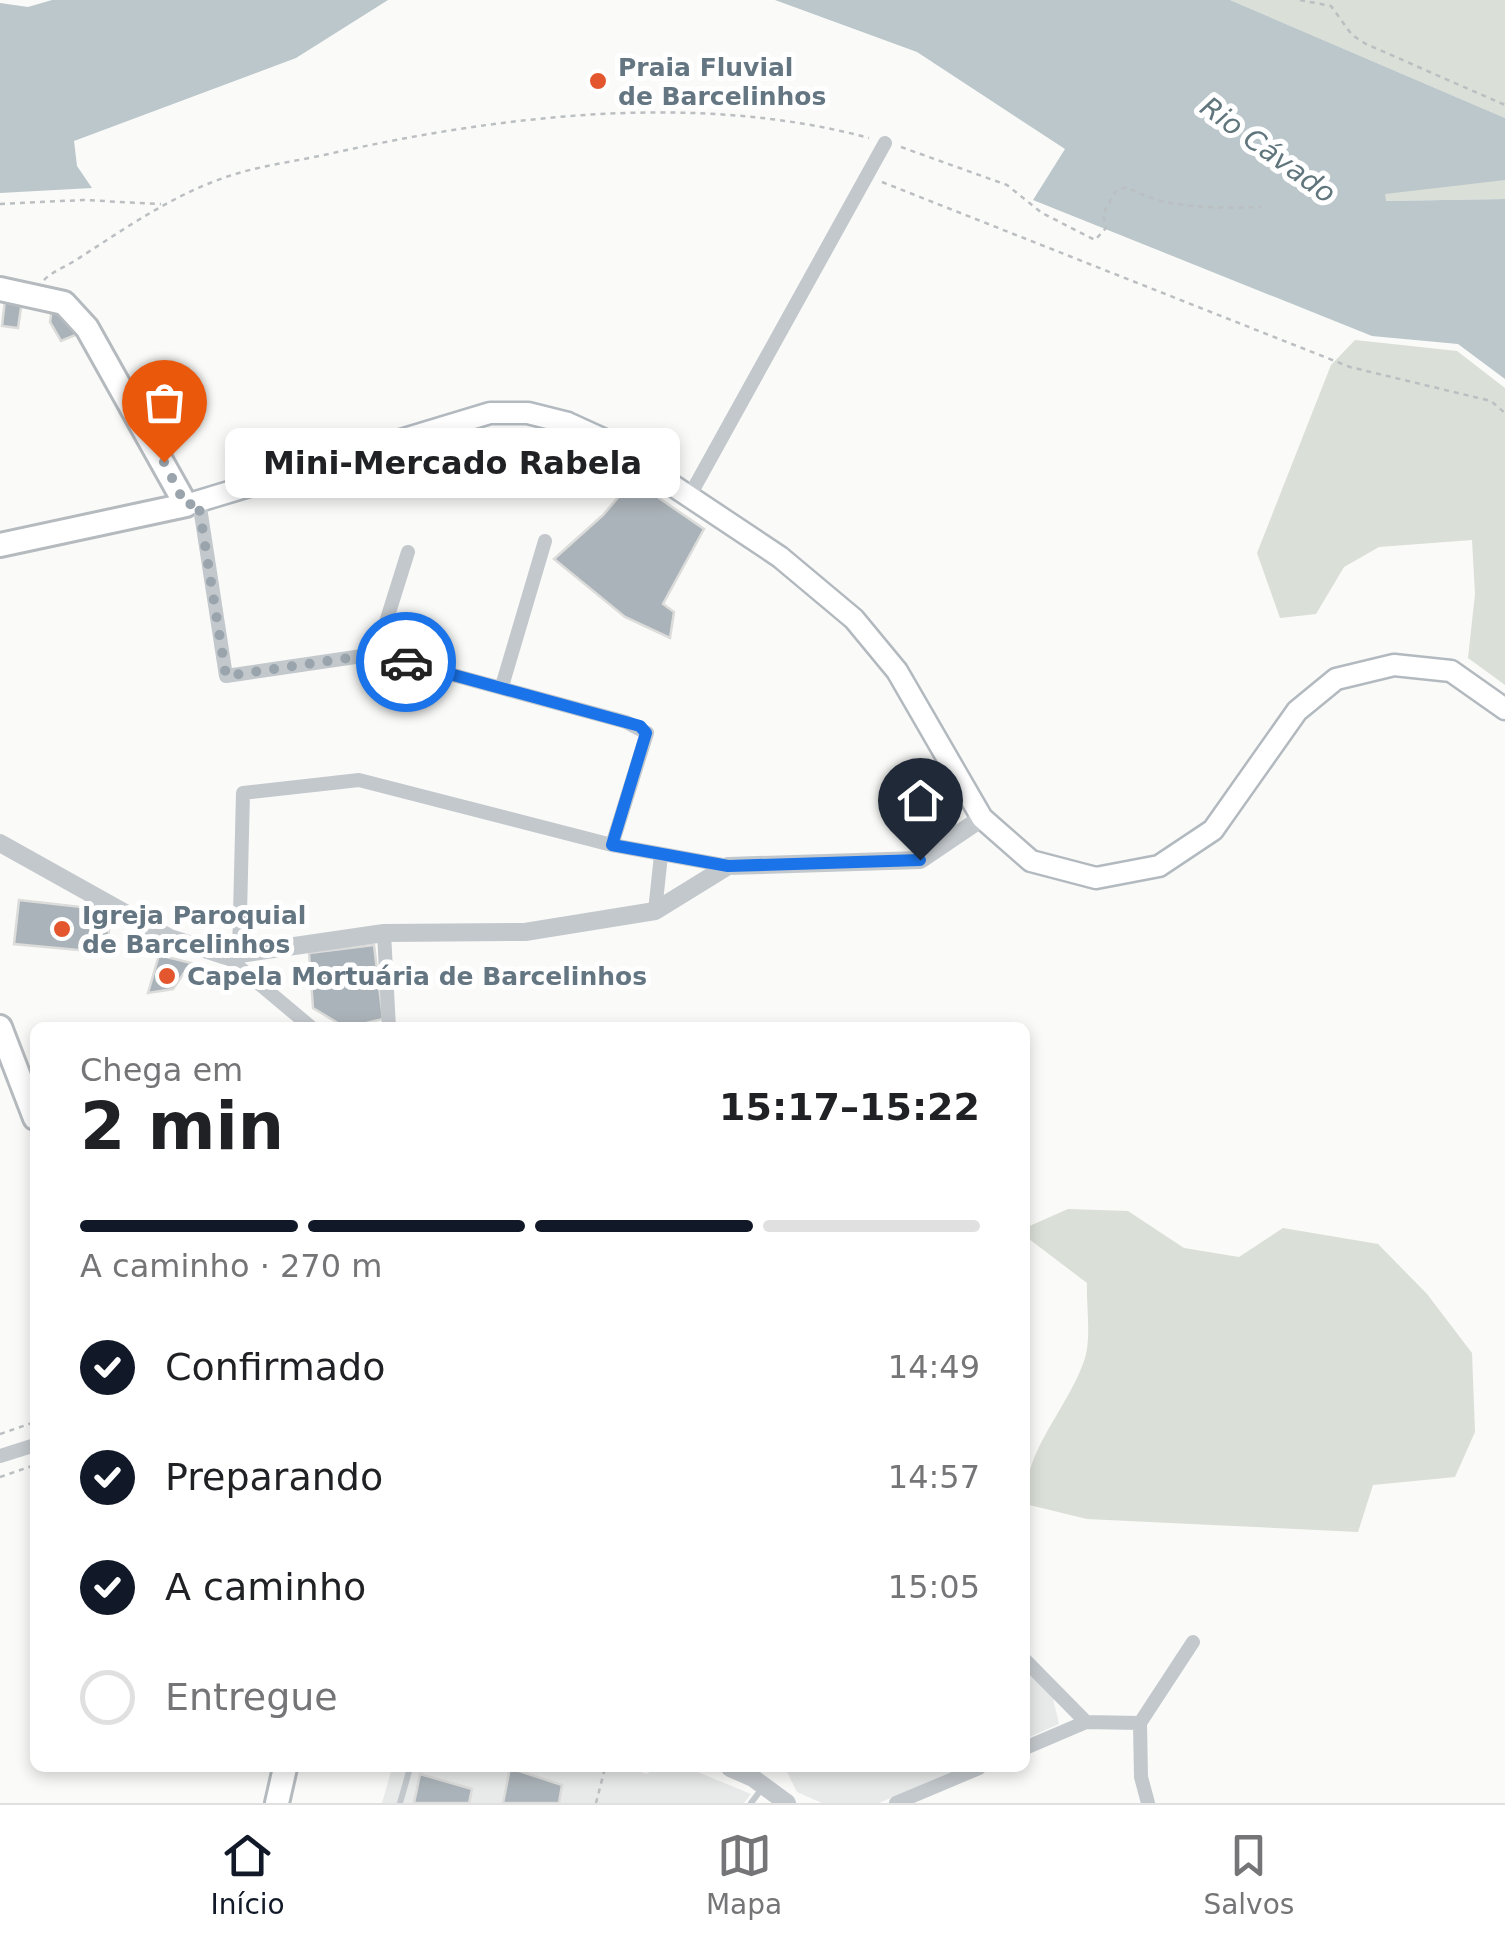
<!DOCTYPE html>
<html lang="pt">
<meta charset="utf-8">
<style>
body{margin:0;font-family:"DejaVu Sans",sans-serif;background:#f6f6f6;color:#202124;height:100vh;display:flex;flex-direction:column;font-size:38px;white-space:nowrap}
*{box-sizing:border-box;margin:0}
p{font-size:32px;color:#757577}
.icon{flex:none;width:55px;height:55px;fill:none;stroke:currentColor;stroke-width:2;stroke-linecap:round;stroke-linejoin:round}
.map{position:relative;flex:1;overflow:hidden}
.side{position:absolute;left:30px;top:1022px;width:1000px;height:750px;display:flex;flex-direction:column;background:#fff;border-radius:15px;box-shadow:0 5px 15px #0003}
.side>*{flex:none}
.pin{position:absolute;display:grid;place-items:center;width:85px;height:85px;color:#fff;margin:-102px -42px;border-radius:50% 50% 50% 0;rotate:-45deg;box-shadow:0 0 10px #0007}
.pin .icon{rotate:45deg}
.courier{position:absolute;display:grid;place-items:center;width:100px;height:100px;margin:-50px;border:8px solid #1a73e8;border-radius:50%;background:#fff;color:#222;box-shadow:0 2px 12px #0007}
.bubble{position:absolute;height:70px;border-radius:15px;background:#fff;box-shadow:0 5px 15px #0003;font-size:32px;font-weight:800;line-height:70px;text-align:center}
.head em{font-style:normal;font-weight:800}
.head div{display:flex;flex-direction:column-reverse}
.head{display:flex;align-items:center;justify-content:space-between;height:170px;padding:0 50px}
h1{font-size:65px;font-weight:800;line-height:75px}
.bar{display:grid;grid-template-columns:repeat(4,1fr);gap:15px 10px;align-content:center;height:120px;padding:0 50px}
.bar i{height:12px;border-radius:8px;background:#e0e0e0}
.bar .selected{background:#111827}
.bar p{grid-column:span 4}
ol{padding:0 50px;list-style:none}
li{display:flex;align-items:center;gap:30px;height:110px}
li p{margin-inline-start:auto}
li .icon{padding:10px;border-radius:50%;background:#111827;color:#fff;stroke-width:4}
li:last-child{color:#757577}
li i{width:55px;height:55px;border:5px solid #e0e0e0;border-radius:50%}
.menu{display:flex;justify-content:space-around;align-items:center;height:140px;border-top:2px solid #e0e0e0;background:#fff;font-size:28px;color:#757577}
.menu a{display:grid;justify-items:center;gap:5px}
.menu .selected{color:#111827}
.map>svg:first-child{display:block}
.built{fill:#e8e9e9}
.green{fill:#dadfd7}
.water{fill:#bbc7cb}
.building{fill:#aab3b9;stroke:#dcdcda;stroke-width:2.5}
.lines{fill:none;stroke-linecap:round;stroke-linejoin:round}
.secondary-casing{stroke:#b3babf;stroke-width:25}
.primary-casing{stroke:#b5babe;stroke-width:28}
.path{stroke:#bbbfc2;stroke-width:2.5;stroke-dasharray:5 5;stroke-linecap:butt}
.service{stroke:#c3c8cc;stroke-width:6}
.minor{stroke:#c3c8cc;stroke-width:14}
.tertiary{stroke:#c3c8cc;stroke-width:18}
.secondary{stroke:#fff;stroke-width:20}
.primary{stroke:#fff;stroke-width:22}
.done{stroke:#99a4ac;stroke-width:10;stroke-dasharray:0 18}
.route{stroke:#1a73e8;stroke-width:12}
.poi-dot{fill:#e4572e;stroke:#fff;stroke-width:4}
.labels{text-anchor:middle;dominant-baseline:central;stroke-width:10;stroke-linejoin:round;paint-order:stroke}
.poi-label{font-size:25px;font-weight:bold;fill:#657683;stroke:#fff;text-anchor:start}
.water-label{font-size:28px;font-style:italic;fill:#60757c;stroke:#fff}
</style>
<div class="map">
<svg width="1505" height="1803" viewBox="0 0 1505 1803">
<rect width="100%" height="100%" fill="#fafaf8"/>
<path class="built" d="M1025,1668L1052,1694L1059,1724L1025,1739Z
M392,1768H629L646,1774L659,1768H688L751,1794L744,1803H382Z
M785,1768H960L879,1803H822L797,1792Z"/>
<path class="green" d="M1230,0H1505V118Z
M1490,179L1505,180V199L1385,201V193Z
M1355,340L1457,351L1505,388V685L1468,658L1475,594L1472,540L1379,547L1344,567L1316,614L1280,618L1257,553L1331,365Z
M1068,1209L1128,1211L1184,1248L1239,1257L1283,1228L1378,1244L1427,1294L1472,1353L1475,1432L1455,1477L1373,1485L1358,1532L1087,1519L1025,1504C1025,1447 1066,1412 1084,1361C1092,1339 1086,1306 1087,1283L1025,1236V1228Z"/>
<path class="water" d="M52,0H388L296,58L74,141L77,166L92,188L0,193V3L28,7Z
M775,0H1230L1505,118V180L1385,194L1386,201L1505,199V379L1458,344L1372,336L1033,200L1065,149L917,52Z"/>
<path class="building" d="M6,291L23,294L18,328L2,326Z
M53,302L85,331L61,341L50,322Z
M633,480L704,529L663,604L674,612L670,638L625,617L554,559L603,515Z
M19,900L90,908L89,918L110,920L108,940L90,939L89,951L14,944Z
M374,945L383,1019L346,1028L313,1008L309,953Z
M159,955L191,963L173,989L148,993Z
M510,1768L562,1785L559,1803H503Z
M420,1774L472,1789L469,1803H414Z"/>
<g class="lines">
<defs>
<path id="secondary" d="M186,505L490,413H528L568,423L603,439L780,557L854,619L897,671L982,818L1031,861L1096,878L1159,866L1213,830L1297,711L1336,679L1394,665L1451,671L1505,709"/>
<path id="primary" d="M0,289L64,303L87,328L186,505L0,545
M0,1027L35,1118
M277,1803L285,1768"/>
</defs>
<use href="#secondary" class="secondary-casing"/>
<use href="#primary" class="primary-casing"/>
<path class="path" d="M1300,0L1331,6L1352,35L1366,44L1505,105
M901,147L1007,185L1042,213L1095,240L1106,228L1103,214L1115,192L1127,187C1166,210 1217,208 1261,207
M882,182L1350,367L1491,401L1505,413
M0,204L83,200L161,204
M44,280C53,271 65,267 76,260C126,228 172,195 229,176C262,165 299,161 333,153C504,115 699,92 869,138
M0,1434L35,1422
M0,1477L35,1465
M596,1803L605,1768"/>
<path class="service" d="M400,1803L410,1768
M751,1803L763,1787"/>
<path class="minor" d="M689,497L885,143
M199,501L226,676L376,654
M502,686L545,541
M612,845L728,866
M655,911L661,855
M384,933L389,1028
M239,954L243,793L359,780L612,845L647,733L626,722L376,654L408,552
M226,956L312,1028
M0,1456L35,1445
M1025,1660L1086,1722
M1025,1748L1086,1722L1140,1723
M896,1803L979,1768
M1148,1803L1141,1777L1140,1723L1193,1642"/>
<path class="tertiary" d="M0,843L170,938L226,956L384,933L525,932L655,911L728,866L920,860L982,818
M730,1768L753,1778L787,1803"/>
<use href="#secondary" class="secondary"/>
<use href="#primary" class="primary"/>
</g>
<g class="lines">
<path class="done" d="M164,462L186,506L198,501L226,676L376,654L406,662"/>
<path class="route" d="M406,662L640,726L646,733L612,845L728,866L920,860"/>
</g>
<g class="poi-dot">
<circle cx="598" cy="81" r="10"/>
<circle cx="62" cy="929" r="10"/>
<circle cx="167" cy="976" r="10"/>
</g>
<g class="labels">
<g class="poi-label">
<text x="618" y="67">Praia Fluvial<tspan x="618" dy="29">de Barcelinhos</tspan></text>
<text x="82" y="915">Igreja Paroquial<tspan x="82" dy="29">de Barcelinhos</tspan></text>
<text x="187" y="976">Capela Mortuária de Barcelinhos</text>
</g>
<g class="water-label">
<text transform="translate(1268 150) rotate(36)">Rio Cávado</text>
</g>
</g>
</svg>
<div class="pin" style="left:164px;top:462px;background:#ea580c"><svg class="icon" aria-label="bag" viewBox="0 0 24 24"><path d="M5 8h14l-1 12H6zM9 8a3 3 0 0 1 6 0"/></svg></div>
<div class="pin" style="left:920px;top:860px;background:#1f2937"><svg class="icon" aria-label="home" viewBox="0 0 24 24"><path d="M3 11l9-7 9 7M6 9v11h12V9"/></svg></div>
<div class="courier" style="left:406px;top:662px"><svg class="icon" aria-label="car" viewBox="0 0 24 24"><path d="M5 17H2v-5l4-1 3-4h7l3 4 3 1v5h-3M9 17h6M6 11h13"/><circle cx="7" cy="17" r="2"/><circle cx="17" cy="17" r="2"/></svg></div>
<div class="bubble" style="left:225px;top:428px;width:455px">Mini-Mercado Rabela</div>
<section class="side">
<div class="head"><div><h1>2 min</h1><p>Chega em</p></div><em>15:17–15:22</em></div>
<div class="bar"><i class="selected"></i><i class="selected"></i><i class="selected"></i><i></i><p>A caminho · 270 m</p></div>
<ol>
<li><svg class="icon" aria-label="check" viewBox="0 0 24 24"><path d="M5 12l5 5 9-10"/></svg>Confirmado<p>14:49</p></li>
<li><svg class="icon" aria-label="check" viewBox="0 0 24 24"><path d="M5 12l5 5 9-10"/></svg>Preparando<p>14:57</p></li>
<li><svg class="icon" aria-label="check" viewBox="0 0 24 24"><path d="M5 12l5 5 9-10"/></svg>A caminho<p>15:05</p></li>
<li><i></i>Entregue</li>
</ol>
</section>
</div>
<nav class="menu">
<a class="selected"><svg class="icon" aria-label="home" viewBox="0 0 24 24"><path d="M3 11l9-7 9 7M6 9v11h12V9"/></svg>Início</a>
<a><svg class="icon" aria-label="map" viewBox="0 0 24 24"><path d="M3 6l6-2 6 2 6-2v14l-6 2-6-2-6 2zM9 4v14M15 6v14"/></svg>Mapa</a>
<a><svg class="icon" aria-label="saved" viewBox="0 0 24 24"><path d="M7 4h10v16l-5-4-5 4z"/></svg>Salvos</a>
</nav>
